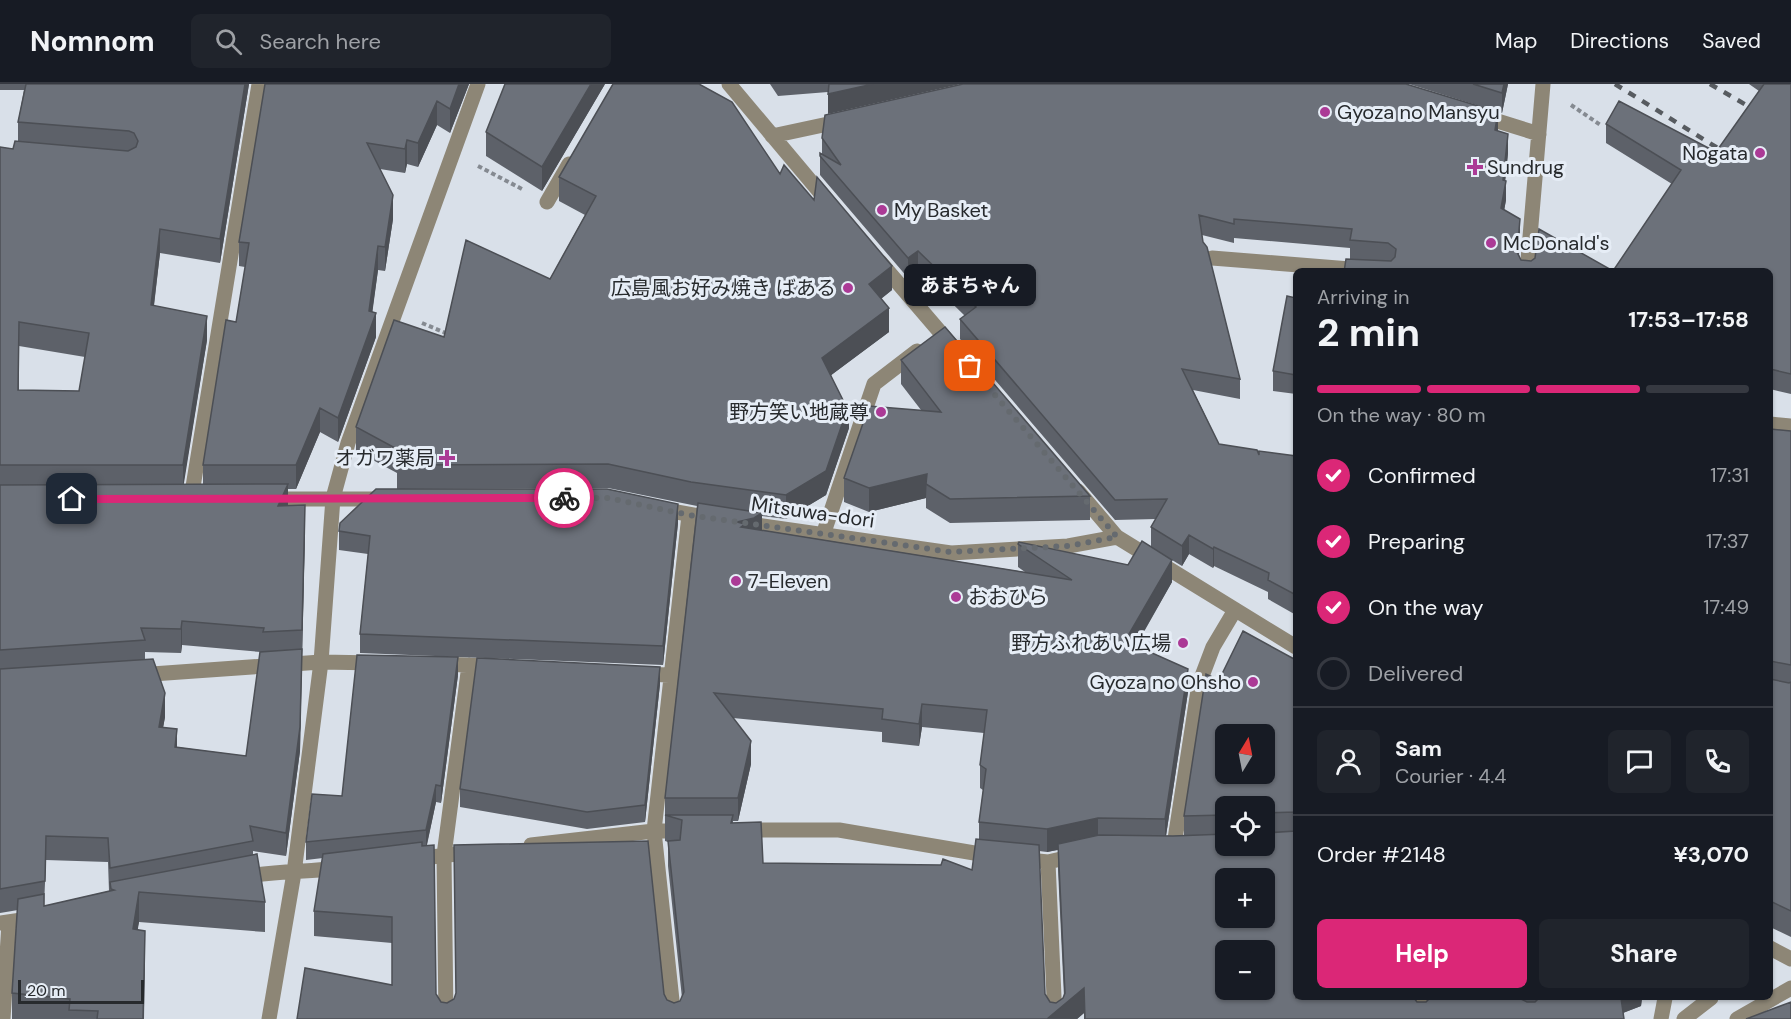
<!DOCTYPE html>
<meta charset="utf-8">
<style>
body{margin:0;font-family:"DM Sans","Noto Sans JP",sans-serif;background:#20242c;color:#f1f3f6;height:100vh;display:flex;flex-direction:column;font-size:22px;white-space:nowrap}
*{box-sizing:border-box;margin:0}
p{font-size:20px;color:#9ea1a6}
.icon{flex:none;width:33px;height:33px;fill:none;stroke:currentColor;stroke-width:2;stroke-linecap:round;stroke-linejoin:round}
.map{position:relative;flex:1;overflow:hidden}
.drawer{position:absolute;left:1293px;top:184px;width:480px;height:732px;display:flex;flex-direction:column;background:#171b24;border-radius:9px;box-shadow:0 2px 4px #0004}
.drawer>*{flex:none}
.needle{width:39px;rotate:10deg}
.buttons{position:absolute;left:1215px;top:640px;display:grid;gap:12px}
.buttons a{display:grid;place-items:center;width:60px;height:60px;border-radius:9px;background:#171b24;box-shadow:0 2px 4px #0004;font-size:30px}
.scale{position:absolute;left:18px;bottom:15px;width:126px;box-sizing:border-box;padding-left:6px;border:3px solid #272a2d;border-top:0;font-size:16px;line-height:21px;white-space:nowrap;color:#272a2d;-webkit-text-stroke:4px #e6edf6;paint-order:stroke}
.pin{position:absolute;display:grid;place-items:center;width:51px;height:51px;color:#fff;margin:-26px;border-radius:12px;box-shadow:0 3px 9px #0006}
.courier{position:absolute;display:grid;place-items:center;width:60px;height:60px;margin:-30px;border:4px solid #db2777;border-radius:50%;background:#fff;color:#222;box-shadow:0 2px 8px #0007}
.bubble{position:absolute;height:42px;border-radius:9px;background:#171b24;box-shadow:0 2px 4px #0004;font-size:20px;font-weight:700;line-height:42px;text-align:center}
.headline em{font-style:normal;font-weight:700}
.headline div{display:flex;flex-direction:column-reverse}
.headline{display:flex;align-items:center;justify-content:space-between;height:102px;padding:0 24px}
h1{font-size:39px;font-weight:700;line-height:45px}
.bar{display:grid;grid-template-columns:repeat(4,1fr);gap:9px 6px;align-content:center;height:72px;padding:0 24px}
.bar i{height:8px;border-radius:4px;background:#363941}
.bar .selected{background:#db2777}
.bar p{grid-column:span 4}
.line{display:flex;align-items:center;gap:15px;padding:0 24px;border-top:2px solid #363941}
.line div{flex:1}
.round{display:grid;place-items:center;flex:none;width:63px;height:63px;border-radius:9px;background:#20242c}
ol{padding:0 24px;list-style:none}
li{display:flex;align-items:center;gap:18px;height:66px}
li p{margin-inline-start:auto}
li .icon{padding:6px;border-radius:50%;background:#db2777;color:#fff;stroke-width:4}
li:last-child{color:#9ea1a6}
li i{width:33px;height:33px;border:3px solid #363941;border-radius:50%}
.button{display:flex;gap:12px;margin-top:auto;padding:12px 24px}
.button a{flex:1;height:69px;border-radius:9px;background:#db2777;color:#fff;font-size:24px;font-weight:700;line-height:69px;text-align:center}
.button a+a{background:#20242c;color:#f1f3f6}
header{display:flex;align-items:center;gap:36px;box-sizing:border-box;height:84px;padding:0 30px;background:#171b24;border-bottom:2px solid #363941}
header strong{font-size:28px}
nav{display:flex;gap:33px;margin-inline-start:auto;font-size:21px}
.search{width:420px;height:54px;background:#20242c;display:flex;align-items:center;gap:15px;box-sizing:border-box;padding:0 21px;border-radius:9px;color:#9ea1a6;font-size:22px}
.map>svg:first-child{display:block}
.lines{fill:none;stroke-linecap:round;stroke-linejoin:round}
.path{stroke:#858a91;stroke-width:4;stroke-dasharray:4.5 3;stroke-linecap:butt}
.minor{stroke:#8d8676;stroke-width:15}
.rail{stroke:#575b60;stroke-width:4.5;stroke-dasharray:8 8;stroke-linecap:butt}
.wall{fill:#5d6169;fill-rule:evenodd}
.shaded-wall{fill:#4c4f55}
.building{fill:#6c717a;stroke:#4c4f55;stroke-width:1.5;fill-rule:evenodd}
.done{stroke:#656a6f;stroke-width:6;stroke-dasharray:0 10.8}
.route{stroke:#db2777;stroke-width:8}
.poi-dot{fill:#ab3a96;stroke:#e6edf6;stroke-width:2}
.labels{text-anchor:middle;dominant-baseline:central;stroke-width:6;stroke-linejoin:round;paint-order:stroke}
.poi-label{font-size:20px;fill:#272a2d;stroke:#e6edf6;text-anchor:start}
.street-label{font-size:20px;fill:#272a2d;stroke:#e6edf6}
</style>
<header>
<strong>Nomnom</strong>
<div class="search"><svg class="icon" aria-label="search" viewBox="0 0 24 24"><circle cx="10" cy="10" r="6"/><path d="M15 15l6 6"/></svg>Search here</div>
<nav><a>Map</a><a>Directions</a><a>Saved</a></nav>
</header>
<div class="map">
<svg width="1791" height="935" viewBox="0 0 1791 935">
<rect width="100%" height="100%" fill="#d9e0e9"/>
<g class="lines">
<path class="path" d="M1571,21L1602,42
M478,82L522,105
M422,239L448,250"/>
<path class="minor" d="M729,0L829,119
M1478,31L1539,50
M772,52L842,37
M547,118L569,80
M1212,174L1387,188
M880,178L952,262
M1527,188L1543,0
M1770,340L1791,342
M1078,407L1117,453L1296,563
M191,415L259,0
M268,415H385
M660,425L716,435
M742,439L951,469L1068,462L1117,453
M823,451L874,300L917,267
M437,580L497,582
M641,590L669,591
M138,591L321,578L377,579
M743,746H839L992,772
M531,761L654,747H686
M1173,768L1199,600L1213,563L1235,526
M414,775L474,768
M1019,775L1048,778L1078,771
M1048,778L1055,935
M242,793C274,787 307,788 340,784
M0,839L35,834
M1770,864L1791,875
M1420,914L1421,935
M3,935L9,839
M269,935L294,789L321,578L333,414L348,359L478,0
M446,935L444,771L469,581
M674,935L654,747L689,431
M1661,935L1665,914
M1684,935L1711,914
M1737,935L1791,904"/>
<path class="rail" d="M1615,0L1732,73
M1710,0L1791,47"/>
</g>
<path class="wall" d="M0,0H249L220,179L160,169L154,222L207,256L183,401L203,400V381L236,238L245,183L239,182V158L265,0H469L450,49L437,41L418,83L407,80L405,89L380,85L393,135L385,187L378,186L372,228L376,253L338,358L320,348L296,405H288V422L305,445L300,667L286,772L253,767V771L265,818V848L139,838L137,846L145,877L144,935H12V909L18,826L0,829V63L13,65L18,57V38L24,6H0ZM19,262L85,273L79,307L19,306ZM182,561L261,568L246,672L177,663L163,643L165,633L145,576V568L181,569ZM46,776L108,778L109,807L44,822Z
M605,0L542,107L486,72V48Z
M770,0H961L828,8L778,12Z
M1409,0H1508L1502,29Z
M1749,0H1791V310L1770,305V188H1344L1350,175V164L1234,154V159L1202,151L1203,158L1240,295V315L1193,306L1219,360L1259,371L1296,372V531L1268,515V508L1214,482L1213,484L1189,470L1182,482L1172,476V498L1136,562L1188,608L1166,752H1184V732L1219,596L1296,576V914L1417,918H1426L1429,914H1642L1641,922L1623,929L1624,935H1084V929L1077,935H297L392,901V859L314,852V827L323,774L306,776V758L342,712L458,591L441,719L436,718L427,761L436,910L441,918L447,919L664,910L667,916L674,919L680,917L682,914L668,782V758L665,757V714L697,422L608,404L397,405V389L356,367V343L444,253L550,195L585,131L559,117V93L780,90L892,206L881,215L889,248L831,291L849,344L826,411L786,435L762,432V446L1025,488L1018,483V460L1128,481L1151,463V443L1156,435L1115,436L960,255V235L965,232L918,186L908,194L820,91V72L822,70V54L1498,47L1508,69L1505,96L1506,116L1504,126L1520,154L1519,171L1521,176L1613,187L1672,100L1606,59V40L1716,68L1759,7ZM733,634L882,648V658L919,662L922,643L984,649L980,681V704L983,706L979,738V755L972,786L763,779L733,739V737H738L751,680ZM1226,723H1264V762H1226ZM1058,766V786L1064,913L1063,914L1056,919L1050,918L1045,910L1039,767L1047,768Z
M1296,214V310L1273,307V287Z
M901,276L1090,412V436L950,439L926,424V414L869,428L844,418V394L921,326L901,300Z
M1770,345L1791,347V853L1770,843Z
M678,439L663,581L360,569V550L368,470L339,466V447Z
M660,600L645,738L587,745L460,723V705Z"/>
<path class="shaded-wall" d="M245,0H249L220,179V155Z
M459,0H469L450,49V25Z
M591,0H605L542,107V83Z
M873,0H961L828,30V10Z
M1504,0H1508L1502,29V9Z
M437,17V41L418,83V59Z
M1498,28V48L1495,46Z
M1508,50V69L1504,110L1506,97V116L1501,144V124L1503,96Z
M407,56V80L405,89V65Z
M393,111V135L385,187V163Z
M1520,135V154L1517,187V168Z
M160,145V169L151,245V221Z
M378,162V186L370,246L376,229V253L338,358V334L369,227Z
M918,167V186L908,194V174Z
M892,182V206L869,224V200Z
M889,224V248L822,298V274Z
M207,232V256L183,405V381Z
M849,320V344L826,411L786,435V411Z
M320,324V348L296,405V381Z
M927,390L926,414L869,428V404Z
M288,400V424L278,422Z
M678,420V439L663,581V562Z
M305,421V445L302,570V546Z
M762,429V451L745,459L737,438Z
M1189,451V470L1182,482V462Z
M1214,463V482L1213,484V465Z
M1172,476V498L1125,580V557Z
M182,537V561L181,569V545Z
M302,565L300,667L286,772V749Z
M458,573V591L441,719V702Z
M660,583V600L645,738V721Z
M1188,585V608L1165,758V735Z
M165,609V633L159,667V643Z
M922,620V643L919,662V640Z
M177,645V669L175,663Z
M751,657V680L738,737V714Z
M436,701V718L426,764V746Z
M1098,734V757L1047,768V745Z
M139,808V838L133,875V845Z
M145,847V877L143,935Z
M1084,904V929L1077,935H1047Z
M1620,914H1642L1641,922L1620,930Z"/>
<path class="building" d="M26,0H245L220,155L160,145L151,221L207,232L183,381H0V63L13,65L15,57L128,67L136,63L138,57L134,49L129,47L18,38ZM19,238L89,249L79,307L18,306Z
M265,0H459L450,25L437,17L418,59L407,56L405,65L367,59L393,111L385,163L378,162L369,227L376,229L338,334L320,324L296,381H203L226,236L236,238L249,159L239,158Z
M505,0H591L542,83L486,48Z
M613,0H699L732,18L780,90L784,81L814,116L817,93L892,182L869,200L889,224L822,274L845,320H849L826,387L786,411L691,398L608,380L397,381L408,371L356,343L394,236L444,253L466,156L550,195L596,112L559,93Z
M829,0H873L828,10Z
M963,0H1406L1498,28L1495,46L1508,50L1503,96L1506,97L1501,124L1520,135L1517,168L1521,176L1531,177L1535,174L1539,145L1613,187L1681,86L1606,40L1619,17L1716,68L1764,0H1791V290L1770,285V188H1344L1346,175L1391,177L1395,173L1396,165L1388,159L1350,156L1352,145L1234,135V140L1199,131L1203,158L1207,163L1240,295L1182,285L1219,360L1257,366L1259,371V367L1296,372V511L1268,496L1269,489L1214,463L1213,465L1189,451L1182,462L1151,443L1167,415L1115,416L960,235L976,223L918,167L908,174L820,72V69L841,81L822,54L825,31Z
M1473,0H1504L1502,9Z
M1287,212L1296,214V291L1273,287Z
M945,243L1090,412L950,415L926,400L927,390L869,404L844,394L869,322L941,328L901,276Z
M1770,345L1791,347V581L1770,577Z
M288,400L278,422L305,421L302,546L263,548L264,544L182,537L181,545L141,544L145,556L0,566V401Z
M376,405H607L678,420L663,562L360,550L370,452L339,447L340,439Z
M698,419L762,429L754,434L737,438L745,440L741,443L1072,496L1018,460L1019,458L1128,481L1142,457L1172,476L1125,557L1188,585L1165,735L1098,734L1047,745L979,738L986,685L980,681L987,626L922,620L919,640L882,635L883,625L714,609L751,657L738,714H665Z
M1243,547L1296,576V728L1264,729V723H1226V731L1184,732L1206,590L1219,596ZM1226,651H1264V690H1226Z
M302,565L300,643L286,749L250,742L253,757L110,784L108,754L46,752L45,797L0,805V585L153,575L165,609L159,643L177,645L175,663L246,672L260,568Z
M357,571L458,573L441,702L436,701L426,746L306,758L312,710L342,712Z
M477,574L660,583L645,721L587,728L460,705Z
M1770,595L1789,599L1791,598V827L1770,817Z
M665,731H733L731,739L761,738L763,779L941,781L943,775L972,786L976,755L1039,761L1045,910L1050,918L1056,919L1063,914L1065,909L1058,760L1099,751L1173,752L1226,750V762H1264V749L1296,747V914H1414L1417,918H1426L1430,914H1519L1527,918H1535L1539,914H1621L1624,935H1085L1084,904L1047,935H297L305,884L392,901V833L314,827L323,770L422,758V762L434,761L436,910L441,918L447,919L454,915L456,909L454,761L648,757L664,910L667,916L674,919L680,917L684,908L668,757L680,756L682,736ZM1226,795H1264V834H1226ZM1226,867H1264V906H1226Z
M257,770L265,818L139,808L133,845L145,847L143,935H97L98,927L69,926L70,915L12,909L18,815L44,810V822L114,806L111,805L110,798Z
M1791,918V935H1746Z"/>
<g class="lines">
<path class="done" d="M564,414H608L689,431L951,468L1068,462L1117,453L970,282"/>
<path class="route" d="M72,415L564,414"/>
</g>
<g class="poi-dot">
<circle cx="1325" cy="28" r="6"/>
<circle cx="1760" cy="69" r="6"/>
<path d="M1472 74h6v6h6v6h-6v6h-6v-6h-6v-6h6z"/>
<circle cx="882" cy="126" r="6"/>
<circle cx="1491" cy="159" r="6"/>
<circle cx="848" cy="204" r="6"/>
<circle cx="881" cy="328" r="6"/>
<path d="M444 365h6v6h6v6h-6v6h-6v-6h-6v-6h6z"/>
<circle cx="736" cy="497" r="6"/>
<circle cx="956" cy="513" r="6"/>
<circle cx="1183" cy="559" r="6"/>
<circle cx="1253" cy="598" r="6"/>
</g>
<g class="labels">
<g class="poi-label">
<text x="1337" y="28">Gyoza no Mansyu</text>
<text x="1748" y="69" text-anchor="end">Nogata</text>
<text x="1487" y="83">Sundrug</text>
<text x="894" y="126">My Basket</text>
<text x="1503" y="159">McDonald's</text>
<text x="836" y="204" text-anchor="end">広島風お好み焼き ばある</text>
<text x="869" y="328" text-anchor="end">野方笑い地蔵尊</text>
<text x="435" y="374" text-anchor="end">オガワ薬局</text>
<text x="748" y="497">7-Eleven</text>
<text x="968" y="513">おおひら</text>
<text x="1171" y="559" text-anchor="end">野方ふれあい広場</text>
<text x="1241" y="598" text-anchor="end">Gyoza no Ohsho</text>
</g>
<g class="street-label">
<text transform="translate(813 428) rotate(8)">Mitsuwa-dori</text>
</g>
</g>
</svg>
<div class="buttons">
<a><svg class="needle" viewBox="-14 -14 28 28"><path d="M0-13l5 13h-10z" fill="#e53935"/><path d="M0 13l5-13h-10z" fill="#9ea1a6"/></svg></a>
<a><svg class="icon" aria-label="locate" viewBox="0 0 24 24"><circle cx="12" cy="12" r="6"/><path d="M12 2v4M12 18v4M2 12h4M18 12h4"/></svg></a>
<a>+</a>
<a>−</a>
</div>
<div class="scale">20 m</div>
<div class="pin" style="left:970px;top:282px;background:#ea580c"><svg class="icon" aria-label="bag" viewBox="0 0 24 24"><path d="M5 8h14l-1 12H6zM9 8a3 3 0 0 1 6 0"/></svg></div>
<div class="pin" style="left:72px;top:415px;background:#1f2937"><svg class="icon" aria-label="home" viewBox="0 0 24 24"><path d="M3 11l9-7 9 7M6 9v11h12V9"/></svg></div>
<div class="courier" style="left:564px;top:414px"><svg class="icon" aria-label="bike" viewBox="0 0 24 24"><circle cx="6" cy="16" r="4"/><circle cx="18" cy="16" r="4"/><path d="M6 16l4-8h5l3 8M10 8l3 8H6M13 5h3"/></svg></div>
<div class="bubble" style="left:904px;top:180px;width:132px">あまちゃん</div>
<section class="drawer">
<div class="headline"><div><h1>2 min</h1><p>Arriving in</p></div><em>17:53–17:58</em></div>
<div class="bar"><i class="selected"></i><i class="selected"></i><i class="selected"></i><i></i><p>On the way · 80 m</p></div>
<ol>
<li><svg class="icon" aria-label="check" viewBox="0 0 24 24"><path d="M5 12l5 5 9-10"/></svg>Confirmed<p>17:31</p></li>
<li><svg class="icon" aria-label="check" viewBox="0 0 24 24"><path d="M5 12l5 5 9-10"/></svg>Preparing<p>17:37</p></li>
<li><svg class="icon" aria-label="check" viewBox="0 0 24 24"><path d="M5 12l5 5 9-10"/></svg>On the way<p>17:49</p></li>
<li><i></i>Delivered</li>
</ol>
<div class="line" style="height:108px"><a class="round"><svg class="icon" aria-label="person" viewBox="0 0 24 24"><circle cx="12" cy="8" r="4"/><path d="M4 21q1-7 8-7t8 7"/></svg></a><div><b>Sam</b><p>Courier · 4.4</p></div><a class="round"><svg class="icon" aria-label="chat" viewBox="0 0 24 24"><path d="M4 5h16v11H9l-5 4z"/></svg></a><a class="round"><svg class="icon" aria-label="phone" viewBox="0 0 24 24"><path d="M5 4h4l2 5-3 2q2 4 5 5l2-3 5 2v4C11 20 4 13 5 4z"/></svg></a></div>
<div class="line" style="height:78px"><div>Order #2148</div><b>¥3,070</b></div>
<div class="button"><a>Help</a><a>Share</a></div>
</section>
</div>
